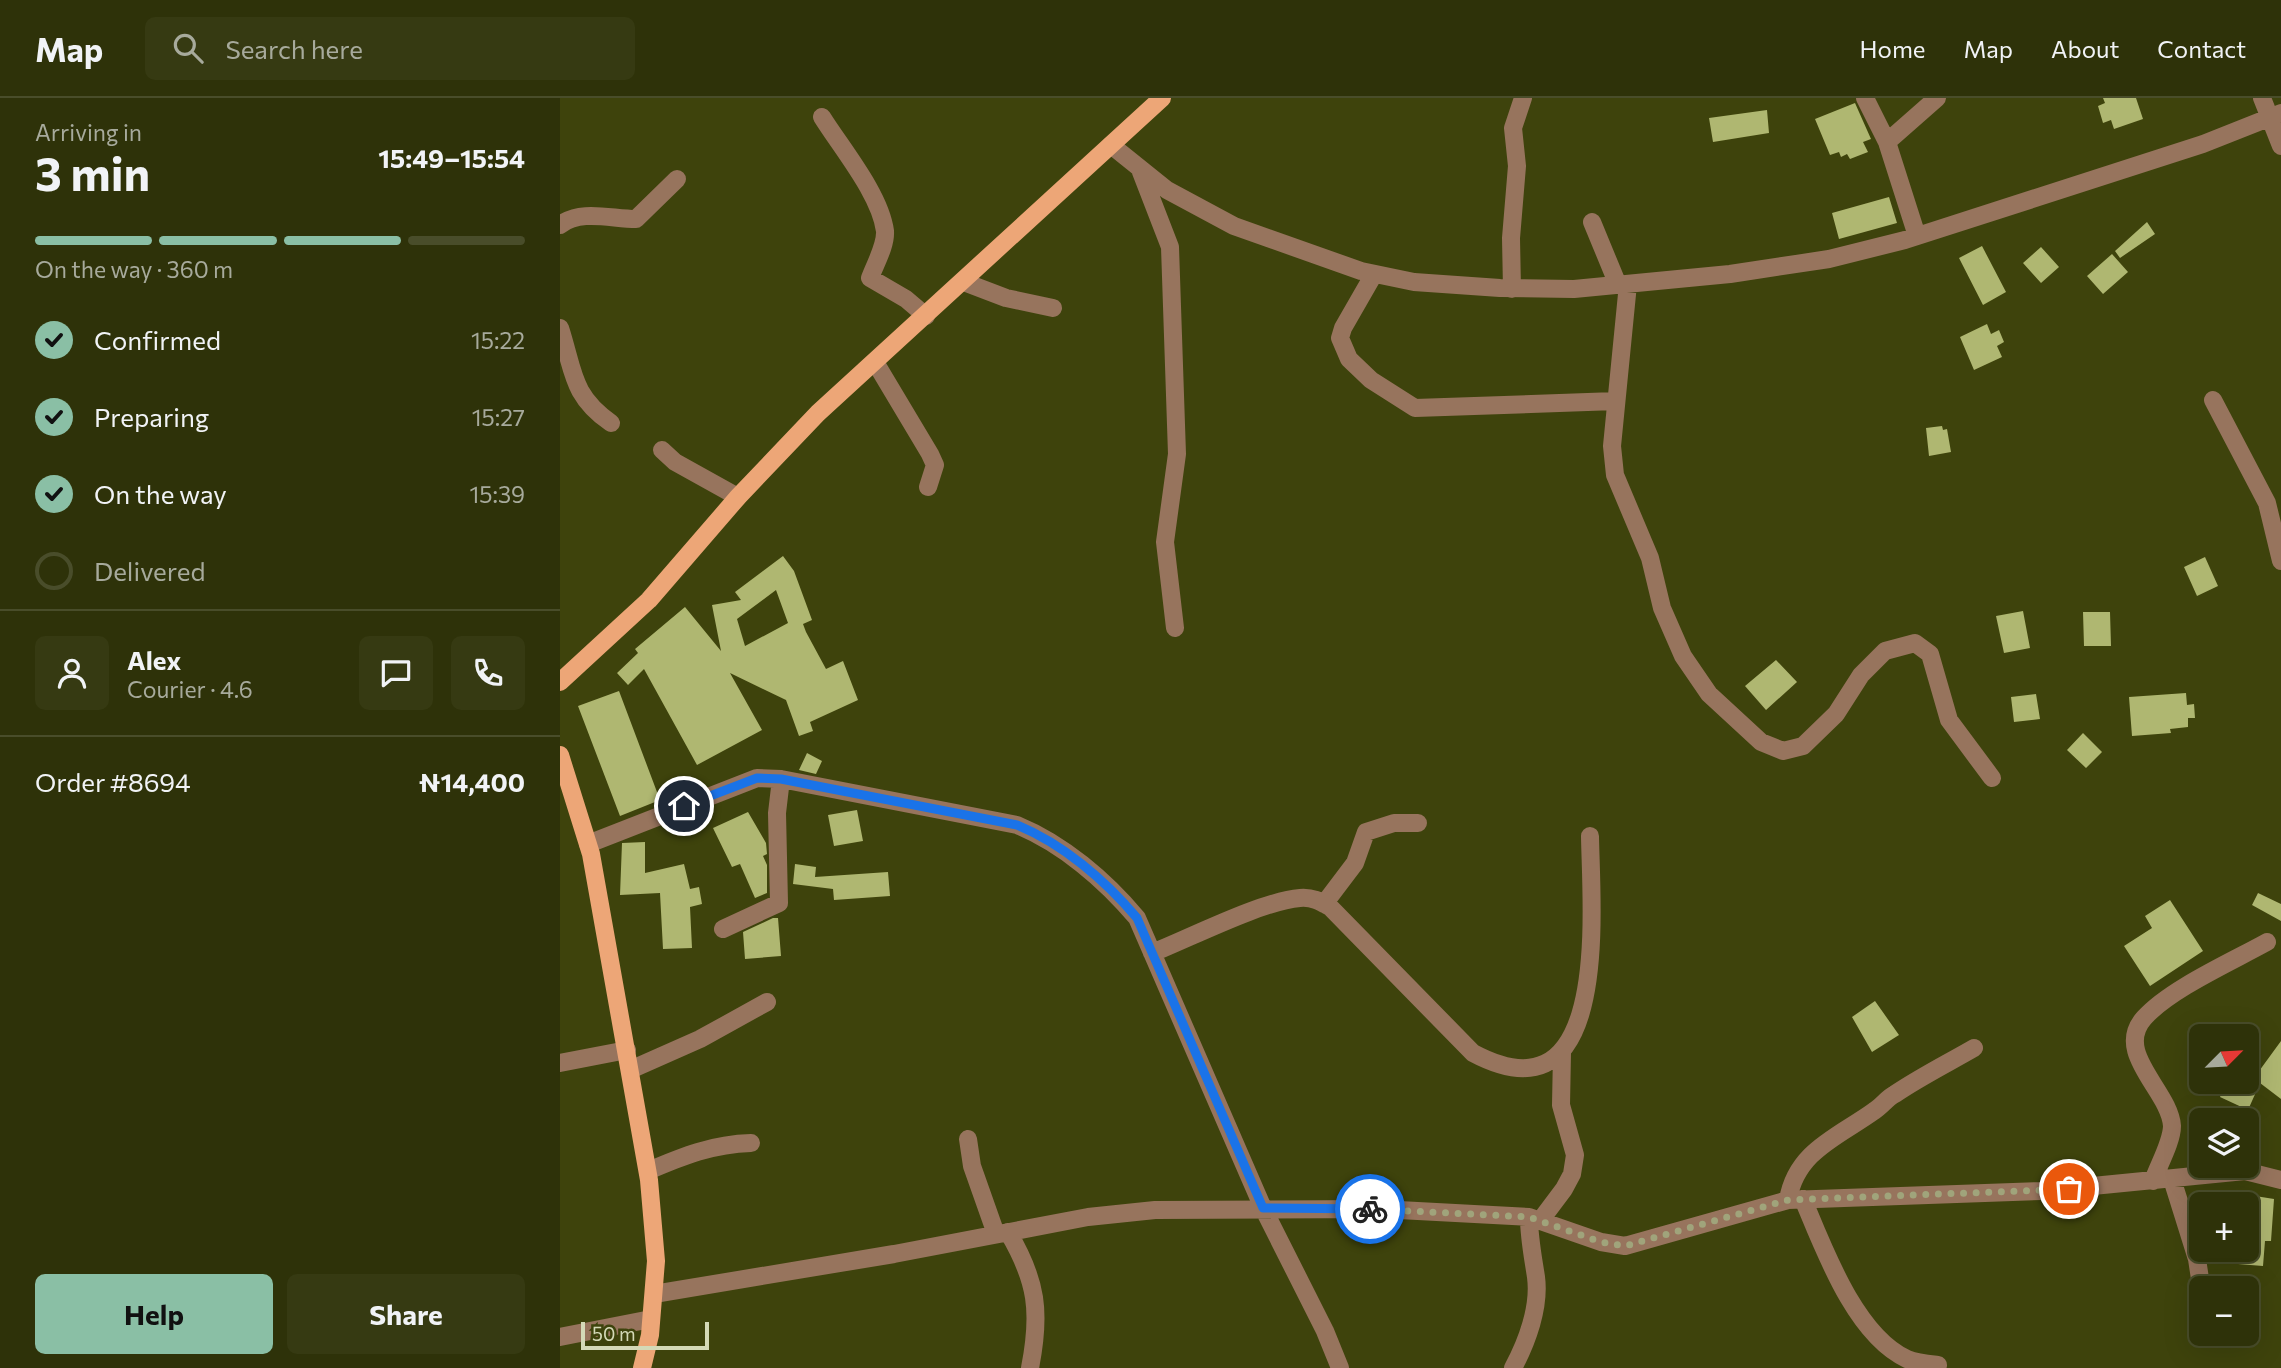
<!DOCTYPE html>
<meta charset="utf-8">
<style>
body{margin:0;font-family:Commissioner,sans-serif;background:#363a12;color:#f1f3f6;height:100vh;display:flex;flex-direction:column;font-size:26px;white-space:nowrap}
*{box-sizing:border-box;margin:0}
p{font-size:23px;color:#a7aa9c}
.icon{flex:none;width:38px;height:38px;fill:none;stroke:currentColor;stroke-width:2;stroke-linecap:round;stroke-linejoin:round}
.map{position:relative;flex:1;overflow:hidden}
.side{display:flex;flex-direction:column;background:#2e3209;width:560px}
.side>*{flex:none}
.needle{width:46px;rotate:66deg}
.tools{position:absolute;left:1629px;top:926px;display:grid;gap:14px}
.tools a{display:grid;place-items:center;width:70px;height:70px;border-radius:10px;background:#2e3209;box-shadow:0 7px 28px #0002,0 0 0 2px #494d2a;font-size:35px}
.scale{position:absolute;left:21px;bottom:18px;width:128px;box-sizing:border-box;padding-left:7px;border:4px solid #d4d9b7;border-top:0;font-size:19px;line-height:24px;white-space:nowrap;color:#d4d9b7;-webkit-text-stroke:5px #3e430c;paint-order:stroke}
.pin{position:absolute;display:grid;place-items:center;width:60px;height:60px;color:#fff;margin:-30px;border:4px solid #fff;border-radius:50%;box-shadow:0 2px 7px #0007}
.courier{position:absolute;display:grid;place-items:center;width:70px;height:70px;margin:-35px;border:5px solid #1a73e8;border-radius:50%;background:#fff;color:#222;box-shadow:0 2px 9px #0007}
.overview em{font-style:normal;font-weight:700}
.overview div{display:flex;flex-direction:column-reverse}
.overview{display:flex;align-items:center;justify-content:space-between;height:119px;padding:0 35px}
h1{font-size:46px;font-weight:700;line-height:52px}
.bar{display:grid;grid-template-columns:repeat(4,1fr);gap:10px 7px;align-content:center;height:84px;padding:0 35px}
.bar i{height:9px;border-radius:5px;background:#494d2a}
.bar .on{background:#8abfa5}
.bar p{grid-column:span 4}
.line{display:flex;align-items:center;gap:18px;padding:0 35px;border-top:2px solid #494d2a}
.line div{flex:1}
.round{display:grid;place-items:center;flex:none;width:74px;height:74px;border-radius:10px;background:#363a12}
ol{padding:0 35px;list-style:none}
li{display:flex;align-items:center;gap:21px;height:77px}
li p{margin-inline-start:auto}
li .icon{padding:7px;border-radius:50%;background:#8abfa5;color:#111;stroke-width:4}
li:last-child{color:#a7aa9c}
li i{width:38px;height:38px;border:4px solid #494d2a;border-radius:50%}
.button{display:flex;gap:14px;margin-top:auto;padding:14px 35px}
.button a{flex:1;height:80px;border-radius:10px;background:#8abfa5;color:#111;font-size:28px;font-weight:700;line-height:80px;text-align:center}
.button a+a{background:#363a12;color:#f1f3f6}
header{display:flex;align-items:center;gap:42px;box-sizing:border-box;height:98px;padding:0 35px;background:#2e3209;border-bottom:2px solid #494d2a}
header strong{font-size:33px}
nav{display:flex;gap:38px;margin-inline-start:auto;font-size:24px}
.search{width:490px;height:63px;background:#363a12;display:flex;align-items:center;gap:18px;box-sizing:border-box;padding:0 24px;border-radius:10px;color:#a7aa9c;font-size:26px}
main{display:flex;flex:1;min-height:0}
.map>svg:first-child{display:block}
.building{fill:#afb771;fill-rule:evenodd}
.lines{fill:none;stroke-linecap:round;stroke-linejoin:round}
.minor{stroke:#97745d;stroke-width:18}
.major{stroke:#eda677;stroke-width:18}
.done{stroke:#a0a47b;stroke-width:7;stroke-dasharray:0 12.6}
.route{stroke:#1a73e8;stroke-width:9}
</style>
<header>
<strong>Map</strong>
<div class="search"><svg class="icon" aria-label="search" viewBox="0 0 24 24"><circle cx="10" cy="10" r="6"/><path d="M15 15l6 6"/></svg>Search here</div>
<nav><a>Home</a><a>Map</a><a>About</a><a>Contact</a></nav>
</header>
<main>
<section class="side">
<div class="overview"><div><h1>3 min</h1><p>Arriving in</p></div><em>15:49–15:54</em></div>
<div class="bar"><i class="on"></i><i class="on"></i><i class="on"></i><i></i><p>On the way · 360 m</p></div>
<ol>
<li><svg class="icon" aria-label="check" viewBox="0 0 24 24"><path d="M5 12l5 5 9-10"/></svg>Confirmed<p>15:22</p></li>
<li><svg class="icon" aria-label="check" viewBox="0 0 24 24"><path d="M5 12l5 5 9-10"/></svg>Preparing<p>15:27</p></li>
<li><svg class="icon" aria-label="check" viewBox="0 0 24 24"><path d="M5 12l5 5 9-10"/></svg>On the way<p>15:39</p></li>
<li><i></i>Delivered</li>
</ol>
<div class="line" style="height:126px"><a class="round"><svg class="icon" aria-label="person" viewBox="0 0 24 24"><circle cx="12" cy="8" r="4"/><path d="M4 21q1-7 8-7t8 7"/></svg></a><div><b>Alex</b><p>Courier · 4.6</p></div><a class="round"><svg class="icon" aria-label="chat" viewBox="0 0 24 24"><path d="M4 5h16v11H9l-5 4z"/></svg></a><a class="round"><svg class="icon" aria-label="phone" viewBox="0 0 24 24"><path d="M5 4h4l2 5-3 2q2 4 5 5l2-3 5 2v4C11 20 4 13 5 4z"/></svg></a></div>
<div class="line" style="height:91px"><div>Order #8694</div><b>₦14,400</b></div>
<div class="button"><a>Help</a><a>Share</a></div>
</section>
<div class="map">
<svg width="1721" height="1270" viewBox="0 0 1721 1270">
<rect width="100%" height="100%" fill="#3e430c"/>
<path class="building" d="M1543,0H1576L1583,21L1554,31L1551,22L1543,25L1538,8L1545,5Z
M1295,5L1311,41L1303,44L1308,54L1290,61L1287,56L1281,59L1279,54L1270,57L1255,21Z
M1207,12L1209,35L1153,44L1149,20Z
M1329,99L1337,125L1279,141L1272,115Z
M1587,124L1595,136L1560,160L1555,153Z
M1422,148L1446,194L1423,207L1399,160Z
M1481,149L1499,169L1481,185L1463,165Z
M1552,156L1568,174L1543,196L1527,178Z
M1427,226L1431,236L1439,232L1444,244L1437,248L1442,259L1414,272L1400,239Z
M1382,328L1383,332L1387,331L1391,354L1369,358L1366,330Z
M223,458L234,473L252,522L243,526L246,534L266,571L283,563L298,602L250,624L253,633L239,638L226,602L170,575L202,632L137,667L84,571L68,587L57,575L78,555L75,551L125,509L161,553L152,507L181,502L175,494ZM216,492L228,525L185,548L177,521Z
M1645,459L1658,488L1637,498L1624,469Z
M1463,513L1470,550L1444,555L1436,518Z
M1523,514H1550L1551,548H1524Z
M1216,562L1237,584L1206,612L1185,588Z
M59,593L100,702L60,718L18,608Z
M1626,595L1627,607L1634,606L1635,620H1628V629L1610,631L1611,635L1572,638L1569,599Z
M1476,596L1480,621L1454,624L1451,599Z
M1523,635L1542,654L1526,670L1507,652Z
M247,655L262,663L256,676L239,672Z
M297,712L303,743L274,748L268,717Z
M188,714L206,745L207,756L203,758L207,767V795L195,800L180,766L172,769L153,730Z
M85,744V775L124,766L130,791L139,789L142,806L130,809L132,850L103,851L100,795L60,797L62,745Z
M235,766L256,769L255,779L328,774L330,798L274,802L273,791L233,786Z
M1698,795L1721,806V823L1692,807Z
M1610,802L1643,853L1590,888L1564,848L1592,830L1585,818Z
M213,820H218L221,858L185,861L183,834Z
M1315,903L1339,937L1312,954L1292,919Z
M1721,943V1001L1700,985L1688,1012L1660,999L1667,984H1698L1694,980Z
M1689,1097L1714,1101L1711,1143H1705L1703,1168L1678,1166L1679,1152H1687Z"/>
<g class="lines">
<path class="minor" d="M1305,0L1327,44L1357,138
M1702,0L1721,48
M262,19C282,51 320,96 325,133C326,148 315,166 310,180L346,201L366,218
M1327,44L1377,0
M551,47L607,92L674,128L801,173L854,184L940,190L1014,191L1170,176L1269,161L1345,142L1643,46L1721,15
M581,74L610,149L617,356L605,444L615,530
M1032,124L1058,187
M0,127C21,111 51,121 76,121L117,81
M814,176L783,230L780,240L789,261L811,282L855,310L1056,303
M404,184L446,200L493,210
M1068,186L1052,348L1055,377L1090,460L1102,510L1123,558L1149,596L1201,644L1223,653L1243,648L1276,616L1301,577L1325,553L1355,545L1370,556L1389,622L1432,680
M952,191L951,140L957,68L953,30L963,0
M0,230C14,273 11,297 51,325
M315,264L370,356L375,367L368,389
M1653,302L1707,405L1721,463
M102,352L115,364L178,399
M28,746L197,680L221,681L457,727C503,746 545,782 577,820L703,1110L765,1233L780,1270
M764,806L795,765L806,734L834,725H858
M163,831L219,805L217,715L221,681
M592,855C630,840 702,803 740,800C752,799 760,803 770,809L913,955C1052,1029 1031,812 1030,738
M0,965L67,952
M70,972L140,941L207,904
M408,1041L412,1068L436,1136
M88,1073C123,1058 153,1046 191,1045
M1612,1081L1637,1161L1642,1194
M1593,1083C1598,1068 1612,1044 1612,1028C1610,993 1553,955 1584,920C1610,891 1671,864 1707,844
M1243,1101C1264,1151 1295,1237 1347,1261C1356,1265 1368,1266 1378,1267
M1228,1102C1236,1053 1278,1039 1314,1013C1322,1008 1327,1000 1335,996C1360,979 1388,965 1414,950
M980,1123L1004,1091L1012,1076L1015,1057L1001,1007L1002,955
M448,1134C477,1183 481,1214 470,1270
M94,1196L334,1156L528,1119L595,1112L820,1111L969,1119L1041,1144L1065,1148L1228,1102L1482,1093L1685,1073L1721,1082
M0,1239L91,1221
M953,1270C967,1244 980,1209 976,1179C973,1159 969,1140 969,1119"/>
<path class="major" d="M0,584L89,502L178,399L258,315L602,0
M0,657L31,756L89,1082L96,1163L90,1237L82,1270"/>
</g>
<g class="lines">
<path class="done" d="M810,1111L969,1119L1041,1144L1065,1148L1228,1102L1509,1091"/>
<path class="route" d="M124,708L197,680L221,681L457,727C503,746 545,782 577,820L703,1110L810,1111"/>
</g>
</svg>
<div class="tools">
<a><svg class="needle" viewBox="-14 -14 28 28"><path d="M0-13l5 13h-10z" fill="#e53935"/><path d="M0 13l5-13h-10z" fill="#a7aa9c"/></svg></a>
<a><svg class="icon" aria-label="layers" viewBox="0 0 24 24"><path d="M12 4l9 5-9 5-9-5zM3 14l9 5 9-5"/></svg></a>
<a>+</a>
<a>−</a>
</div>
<div class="scale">50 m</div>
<div class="pin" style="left:1509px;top:1091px;background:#ea580c"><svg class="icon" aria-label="bag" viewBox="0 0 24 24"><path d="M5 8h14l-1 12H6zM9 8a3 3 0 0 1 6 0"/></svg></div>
<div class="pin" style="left:124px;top:708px;background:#1f2937"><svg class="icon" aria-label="home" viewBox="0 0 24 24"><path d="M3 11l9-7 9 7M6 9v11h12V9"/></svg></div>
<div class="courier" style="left:810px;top:1111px"><svg class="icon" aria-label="bike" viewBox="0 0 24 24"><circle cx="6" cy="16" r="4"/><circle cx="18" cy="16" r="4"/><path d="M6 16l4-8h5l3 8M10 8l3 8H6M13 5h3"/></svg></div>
</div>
</main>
